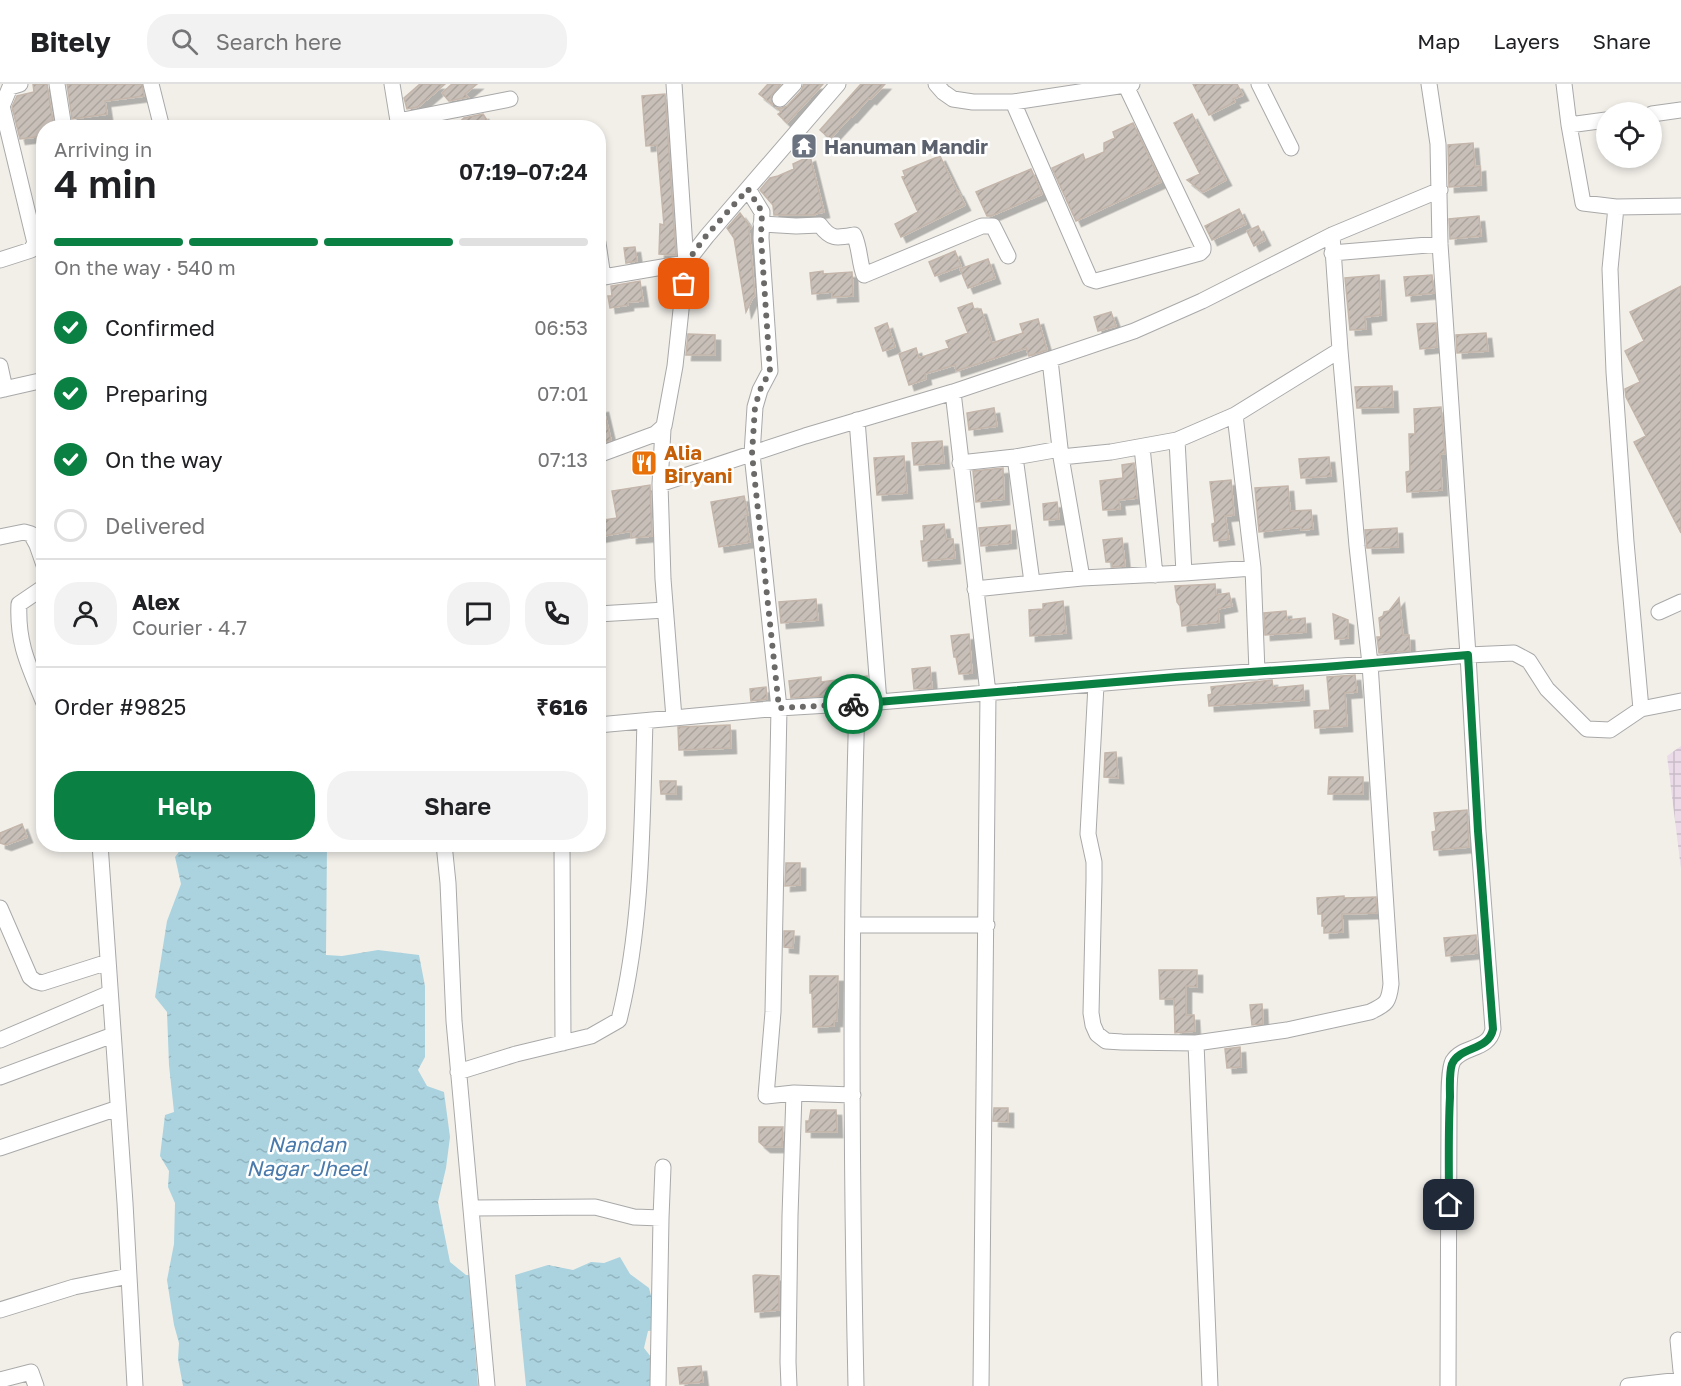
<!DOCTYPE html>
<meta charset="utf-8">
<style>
body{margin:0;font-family:"Golos Text",sans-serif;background:#f2f2f2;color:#202124;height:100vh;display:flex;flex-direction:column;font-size:22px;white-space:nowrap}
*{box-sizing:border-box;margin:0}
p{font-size:20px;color:#757577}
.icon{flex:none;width:33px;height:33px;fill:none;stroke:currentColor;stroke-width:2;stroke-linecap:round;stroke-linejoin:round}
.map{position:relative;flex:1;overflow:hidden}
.side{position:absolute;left:36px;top:36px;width:570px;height:732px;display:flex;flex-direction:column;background:#fff;border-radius:24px;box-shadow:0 3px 9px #0003}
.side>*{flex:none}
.buttons{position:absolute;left:1596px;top:18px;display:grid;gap:12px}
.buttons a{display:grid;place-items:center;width:66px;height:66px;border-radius:50%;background:#fff;box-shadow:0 3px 9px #0003;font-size:30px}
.pin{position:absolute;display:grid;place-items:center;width:51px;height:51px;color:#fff;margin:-26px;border-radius:12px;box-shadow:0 3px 9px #0006}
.courier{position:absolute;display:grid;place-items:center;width:60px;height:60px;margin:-30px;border:4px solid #0b8043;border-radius:50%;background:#fff;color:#222;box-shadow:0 2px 8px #0007}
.summary em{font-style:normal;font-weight:600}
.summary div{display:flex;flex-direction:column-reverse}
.summary{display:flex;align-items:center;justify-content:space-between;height:102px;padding:0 18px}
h1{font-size:39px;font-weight:600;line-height:45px}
.bar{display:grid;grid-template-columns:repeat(4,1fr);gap:9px 6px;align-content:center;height:72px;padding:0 18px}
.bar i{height:8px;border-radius:4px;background:#e0e0e0}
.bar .on{background:#0b8043}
.bar p{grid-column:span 4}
.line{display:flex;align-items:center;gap:15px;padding:0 18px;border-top:2px solid #e0e0e0}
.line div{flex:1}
.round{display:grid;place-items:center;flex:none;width:63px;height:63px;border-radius:24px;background:#f2f2f2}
ol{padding:0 18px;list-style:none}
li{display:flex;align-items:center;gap:18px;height:66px}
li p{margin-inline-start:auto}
li .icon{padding:6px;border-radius:50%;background:#0b8043;color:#fff;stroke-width:4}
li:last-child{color:#757577}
li i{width:33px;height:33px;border:3px solid #e0e0e0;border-radius:50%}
.primary-button{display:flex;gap:12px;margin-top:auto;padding:12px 18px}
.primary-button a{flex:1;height:69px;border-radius:24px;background:#0b8043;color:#fff;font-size:24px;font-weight:600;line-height:69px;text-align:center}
.primary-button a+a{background:#f2f2f2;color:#202124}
header{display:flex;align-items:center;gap:36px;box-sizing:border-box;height:84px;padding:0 30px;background:#fff;border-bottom:2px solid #e0e0e0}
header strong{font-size:28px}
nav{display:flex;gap:33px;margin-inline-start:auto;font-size:21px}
.search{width:420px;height:54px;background:#f2f2f2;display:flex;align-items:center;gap:15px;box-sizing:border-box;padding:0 21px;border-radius:24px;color:#757577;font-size:22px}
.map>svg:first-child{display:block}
.industrial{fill:url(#industrial-grid)}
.water{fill:url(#water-ripples)}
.building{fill:url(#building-hatch);stroke:#c4b6ab;stroke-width:1.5;filter:url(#shadow)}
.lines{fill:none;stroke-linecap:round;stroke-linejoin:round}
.minor-casing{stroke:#a9a9a9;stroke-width:17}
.minor{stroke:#fff;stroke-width:15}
.done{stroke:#6b6a68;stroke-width:6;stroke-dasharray:0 10.8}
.route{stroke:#0b8043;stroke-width:8}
.labels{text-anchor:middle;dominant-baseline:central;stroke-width:5;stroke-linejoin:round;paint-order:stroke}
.worship-label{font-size:20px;font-weight:bold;fill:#5b616d;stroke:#fff;text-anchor:start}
.food-label{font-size:20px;font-weight:bold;fill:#c56008;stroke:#fff;text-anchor:start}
.water-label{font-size:21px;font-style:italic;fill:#4a7aab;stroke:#fff}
</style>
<header>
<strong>Bitely</strong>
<div class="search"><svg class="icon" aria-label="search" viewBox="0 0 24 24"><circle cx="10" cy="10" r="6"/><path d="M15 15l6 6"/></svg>Search here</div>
<nav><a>Map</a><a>Layers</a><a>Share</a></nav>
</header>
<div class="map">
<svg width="1681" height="1302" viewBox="0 0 1681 1302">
<defs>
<pattern id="industrial-grid" width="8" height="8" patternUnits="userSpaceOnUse" patternTransform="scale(1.5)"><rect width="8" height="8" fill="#ebdbe8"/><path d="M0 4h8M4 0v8" fill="none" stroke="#c9bcc7"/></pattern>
<pattern id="water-ripples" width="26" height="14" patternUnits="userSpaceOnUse" patternTransform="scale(1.5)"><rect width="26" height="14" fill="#aad3df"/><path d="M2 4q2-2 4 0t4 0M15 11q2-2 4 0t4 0" fill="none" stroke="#92b5bf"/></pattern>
<pattern id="building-hatch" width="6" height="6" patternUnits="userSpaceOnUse" patternTransform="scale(1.5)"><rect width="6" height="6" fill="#c7bfb8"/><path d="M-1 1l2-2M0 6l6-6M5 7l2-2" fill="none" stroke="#aba49e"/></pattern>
<filter id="shadow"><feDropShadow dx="5.5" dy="5.5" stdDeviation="0" flood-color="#0004"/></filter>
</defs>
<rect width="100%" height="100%" fill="#f2efe9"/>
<path class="industrial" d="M1681,662V785L1667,672Z"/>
<path class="water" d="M184,761H327L326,871L342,872L378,866L419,871L425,902V973L418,986L427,1002L444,1008L450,1053L446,1084L438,1118L450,1178L466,1191H469L478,1302H183L178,1275L179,1259L174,1241L167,1196L174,1160L175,1119L168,1103L169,1087L160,1072L165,1031L174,1028L169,981L167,928L155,913L167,837L181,800L175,773Z
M620,1173L630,1190L649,1204L654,1223L651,1231L655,1237L656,1246L648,1247L644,1264L655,1278L653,1302H526L515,1191L548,1181L573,1186L591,1178L604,1179Z"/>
<path class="building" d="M33,0H47L54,44H44V52L20,55L12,23L17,12L34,8Z
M67,0H142L144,12L105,17L107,30L72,35Z
M420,0H445L418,23L407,25L404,14Z
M452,0H477L465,10L468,13L449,17L442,9Z
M768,0H781L771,12L772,20L759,10Z
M804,0H823L787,39L778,30L781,28L777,24H782L787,22L801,7Z
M861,0H885L871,15L869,14L852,33L851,32L830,55L820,46Z
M1193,0H1237L1243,11L1233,15L1235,18L1209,31Z
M665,10L676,171L659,170L660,140L664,141L657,61L646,62L642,12Z
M483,30L487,36L478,44H453L464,34Z
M1192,30L1226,96L1203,108L1187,96L1200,90L1174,39Z
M1133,39L1161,98L1076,137L1052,84L1083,70L1085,76L1104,68V59L1115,54L1113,48Z
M1473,59L1475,83L1480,82L1481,101L1449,103L1448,61Z
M810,72L824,128L815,130V131H774L773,121L760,106L770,94L778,92L794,85L793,80Z
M940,72L957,107H958L965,121L901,153L895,140L918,128L902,93L905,92L903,87Z
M1031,85L1042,110L991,132H987L976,108Z
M1239,125L1246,140L1212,156L1205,142Z
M740,129L751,144L749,146L755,212L753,213L746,228L734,154L727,144Z
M1479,132L1481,152L1450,155L1449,135Z
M1258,142L1265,156L1254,162L1247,147Z
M635,163L637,177L626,179L624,164Z
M955,167L961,182L935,192L929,178Z
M988,175L995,194L968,204L960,185Z
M823,187V190L852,188L853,212L832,213V208L812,210L810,189Z
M1379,191L1381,231L1365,233L1366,245L1350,246L1345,194Z
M1432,191L1434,209L1406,212L1404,193Z
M640,197L643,217L628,218V221L610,224L608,212H612L611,202Z
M1681,202V449L1634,358L1646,352L1626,313L1625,305L1640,298L1625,267L1644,257L1630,228Z
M972,219L974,225H981L992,259L1023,249L1020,240L1038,235L1047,266L1029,272L1026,264L956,287L955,281L925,290L926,295L909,301L899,270L916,264L919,274L949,264L946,257L968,249L958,224Z
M1111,228L1116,242L1098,247L1094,233Z
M887,239L895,263L883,267L875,244Z
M1436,239L1437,263L1420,265L1417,240Z
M1486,249L1488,267L1457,269L1456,251Z
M688,250L715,251V271H686Z
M1392,302L1393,323L1357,324L1355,303Z
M603,323L611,356L598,360V324Z
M1441,323L1445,370H1440L1442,406L1407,408L1406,388L1410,387L1409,350H1415L1414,325Z
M994,324L997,342L969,346L967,329Z
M942,357L944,379L914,381L912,359Z
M904,372L907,409L877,411L874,374Z
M1329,373L1331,392L1301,394L1299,375Z
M1134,379L1137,414L1119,416L1120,425L1103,426L1100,397L1123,394L1122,381Z
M1003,384L1004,415L976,418L973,387Z
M1231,396L1234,431L1225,432L1229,455L1214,457L1212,440L1215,439L1210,398Z
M650,401L652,452L631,454V447L598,453V437L617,434L612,407Z
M1288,402L1290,427L1311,426L1313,445L1301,446V443L1259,448L1255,404Z
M744,412L748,431L745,432L750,458L719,463L711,418Z
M1057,418L1059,435L1044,436L1043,420Z
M944,440L946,455H953L955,474L923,477L921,457H924L923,442Z
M1010,441L1011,459L981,462L979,444Z
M1397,444L1398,463L1367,464L1365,446Z
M1122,454L1125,482L1112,483V478H1106L1103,456Z
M1215,500L1216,511L1229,509L1232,522L1218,525L1219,538L1182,542L1180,522L1177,518L1175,502Z
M1399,514L1403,551H1409L1410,567L1379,569L1377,553H1381L1379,534L1383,532L1384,528L1389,527Z
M816,515L818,536L781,539L779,518Z
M1063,517L1066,549L1030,552L1029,526L1043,525V520Z
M1286,527L1287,536L1305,534L1306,548L1265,551L1264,529Z
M1333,530L1348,536V554L1335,555Z
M969,550L972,589L959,590L956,573H954L951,552Z
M930,583L932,604L914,605L912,585Z
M1355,591L1357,608L1345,609L1347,642L1315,644L1314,627L1330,626L1327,593Z
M867,592L868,609L791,614L789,597L821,593V598Z
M1272,596L1273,604L1303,601L1304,616L1209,622L1208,611L1212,610L1211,603Z
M766,603L767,615L751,617L750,605Z
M730,641L731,664L679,666L678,643Z
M1116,668L1118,694L1104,693L1105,669Z
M1329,693H1363V710H1328Z
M660,697H676V710H661Z
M1467,726L1469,763L1434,766L1432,748L1436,747L1434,729Z
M22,740L27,753L6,761L0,759V749Z
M786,779H800V801L785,802Z
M1344,812V814L1376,813L1377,829L1342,830L1343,848L1324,849V842H1322V830H1318L1317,814Z
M784,847H794L793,864L784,863Z
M1476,851L1477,869L1446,872L1444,854Z
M1159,886H1197V903L1186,902V931H1194L1195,947L1175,949L1174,915H1160Z
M810,892H838L837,937H834V942L813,943L812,909H810Z
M1262,920L1263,940L1252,941L1250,921Z
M1240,963L1241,983L1227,984L1225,965Z
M994,1024H1008V1038L993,1037Z
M811,1026H836L837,1048H806V1037H809Z
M759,1043H783L782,1063H765L759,1058Z
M755,1191L779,1192V1226L755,1228L753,1192Z
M701,1282L703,1298L680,1300L678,1284Z"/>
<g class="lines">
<defs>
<path id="minor" d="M57,0L64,44
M151,0L162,44
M392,0L398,37L401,44
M936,0L943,8L953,15L973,18H1013L1132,0
M1259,0L1291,64
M1429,0L1438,60L1440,160L1468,571L1478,747L1493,945C1489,967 1463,961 1453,977C1448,986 1449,1018 1449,1030L1448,1302
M1564,0L1569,41L1583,119L1616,123L1681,122
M780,15L794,0
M1013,18L1090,195L1096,197L1200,169L1203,166V163L1126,2
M0,27L10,3L20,0
M1652,30L1681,26
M398,37L510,15
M1569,41L1606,36
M748,105L762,128L761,154L770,287L760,306L755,323L752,370L779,624L773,928L766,1012L794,1009
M1616,123L1610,185L1614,288L1626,458L1641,625
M761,140L796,142L820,141C831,156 837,154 854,151C860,163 859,178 864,191L982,142H993L1008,172
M598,159L603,193
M1332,169L1440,160
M0,176L31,166L35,159L2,22
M598,194L686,179L707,152L838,0
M1050,276L1061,373L1082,494
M0,282L5,305
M0,306L44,296
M953,308L988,609L981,1302
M857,336L879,618
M663,345L660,400L663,495L674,634L779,624L879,618L1176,593L1370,580L1468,571L1514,569L1529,577L1547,605L1587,645L1610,646L1641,625L1681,617
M1177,356L1184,489
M1142,363L1155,491
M598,371L655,350L664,342L675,282L686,179L674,0
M1015,373L1032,498
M1061,373L1111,368L1177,356L1235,331
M960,379L1015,373L1060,365
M660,400L805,352L953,308L1134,247L1202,217L1332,151L1440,106
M0,453L24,448L31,450L37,461L44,481
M44,503L19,520C17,560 29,582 44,619
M975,505L1082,494L1184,489L1253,484
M1659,528L1681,518
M598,530L665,526
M1257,588L1253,484L1235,331L1340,266L1332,151
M1096,601L1088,750L1094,778V796L1091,929L1093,941L1097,950L1106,957L1122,958L1196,959L1287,946L1370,928C1387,920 1389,918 1391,900L1370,580L1357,462L1340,266
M598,641L674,634
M100,760L125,1119L135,1302
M444,760L448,799L454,937L487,1302
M562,760L563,959
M0,824L30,893L35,897L42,899L108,878
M853,841H987
M0,956L110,909
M1196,959L1210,1302
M458,988L516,970L591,952L619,936C643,839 642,736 645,637
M0,993L113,951
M0,1064L118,1024
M471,1124L595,1123L634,1133L661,1134L663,1083
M0,1226L74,1203L129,1192
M1678,1256L1681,1287
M0,1296L31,1288L36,1302
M658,1302L661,1134
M789,1302L788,1278L790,1132L794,1009L853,1011
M856,1302C851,1075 850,847 857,620
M1628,1302L1681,1296"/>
</defs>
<use href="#minor" class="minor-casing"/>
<use href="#minor" class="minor"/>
</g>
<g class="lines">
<path class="done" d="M684,200L686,179L706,152L748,105L762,128L761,154L770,287L760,306L755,323L752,370L779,624L853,620"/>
<path class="route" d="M853,620L1176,593L1325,583L1468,571L1478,747L1493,945C1489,967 1460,962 1452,980C1449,989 1450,1003 1450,1013C1448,1049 1449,1085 1449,1121"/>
</g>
<defs>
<symbol id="temple-square" viewBox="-11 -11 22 22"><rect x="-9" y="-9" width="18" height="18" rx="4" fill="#6b7280" stroke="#fff"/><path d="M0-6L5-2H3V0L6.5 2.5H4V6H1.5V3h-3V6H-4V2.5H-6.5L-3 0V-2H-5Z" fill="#fff"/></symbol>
<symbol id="restaurant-square" viewBox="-11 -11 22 22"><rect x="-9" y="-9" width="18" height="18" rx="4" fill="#e8710a" stroke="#fff"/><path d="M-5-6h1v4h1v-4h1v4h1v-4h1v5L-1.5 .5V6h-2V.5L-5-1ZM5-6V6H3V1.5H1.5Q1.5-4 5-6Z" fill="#fff"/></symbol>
</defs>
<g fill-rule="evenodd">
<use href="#temple-square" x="789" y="47" width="30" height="30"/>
<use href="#restaurant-square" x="629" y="364" width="30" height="30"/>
</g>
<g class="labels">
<g class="worship-label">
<text x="824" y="62">Hanuman Mandir</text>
</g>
<g class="food-label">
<text x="664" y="368">Alia<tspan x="664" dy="23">Biryani</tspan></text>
</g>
<g class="water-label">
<text x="307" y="1060">Nandan<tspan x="307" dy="24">Nagar Jheel</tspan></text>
</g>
</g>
</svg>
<div class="buttons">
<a><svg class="icon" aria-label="locate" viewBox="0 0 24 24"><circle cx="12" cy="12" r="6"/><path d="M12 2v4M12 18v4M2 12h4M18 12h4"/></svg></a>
</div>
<div class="pin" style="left:684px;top:200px;background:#ea580c"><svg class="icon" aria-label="bag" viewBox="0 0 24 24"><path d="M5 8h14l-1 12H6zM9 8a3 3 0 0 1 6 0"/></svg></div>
<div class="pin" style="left:1449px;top:1121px;background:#1f2937"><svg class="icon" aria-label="home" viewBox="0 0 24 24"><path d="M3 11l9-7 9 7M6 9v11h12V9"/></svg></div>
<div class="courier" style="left:853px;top:620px"><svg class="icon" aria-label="bike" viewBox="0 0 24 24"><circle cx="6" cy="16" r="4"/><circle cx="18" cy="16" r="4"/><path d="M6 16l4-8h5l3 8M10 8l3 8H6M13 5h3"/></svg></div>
<section class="side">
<div class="summary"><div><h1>4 min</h1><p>Arriving in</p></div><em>07:19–07:24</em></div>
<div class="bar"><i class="on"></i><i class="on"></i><i class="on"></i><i></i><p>On the way · 540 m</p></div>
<ol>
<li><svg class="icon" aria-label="check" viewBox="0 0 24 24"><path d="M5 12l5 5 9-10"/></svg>Confirmed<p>06:53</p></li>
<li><svg class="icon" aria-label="check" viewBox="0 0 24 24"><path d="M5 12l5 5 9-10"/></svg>Preparing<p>07:01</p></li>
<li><svg class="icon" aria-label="check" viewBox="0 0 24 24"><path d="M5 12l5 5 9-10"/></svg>On the way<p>07:13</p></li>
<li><i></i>Delivered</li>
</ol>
<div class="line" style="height:108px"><a class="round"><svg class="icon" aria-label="person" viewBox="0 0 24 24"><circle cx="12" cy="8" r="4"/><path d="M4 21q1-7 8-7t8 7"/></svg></a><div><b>Alex</b><p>Courier · 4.7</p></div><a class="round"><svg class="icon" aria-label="chat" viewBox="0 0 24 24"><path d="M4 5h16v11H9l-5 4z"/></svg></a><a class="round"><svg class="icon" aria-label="phone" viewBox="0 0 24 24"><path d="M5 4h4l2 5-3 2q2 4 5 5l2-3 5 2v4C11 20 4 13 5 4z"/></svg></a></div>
<div class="line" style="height:78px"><div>Order #9825</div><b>₹616</b></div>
<div class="primary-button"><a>Help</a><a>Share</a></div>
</section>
</div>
